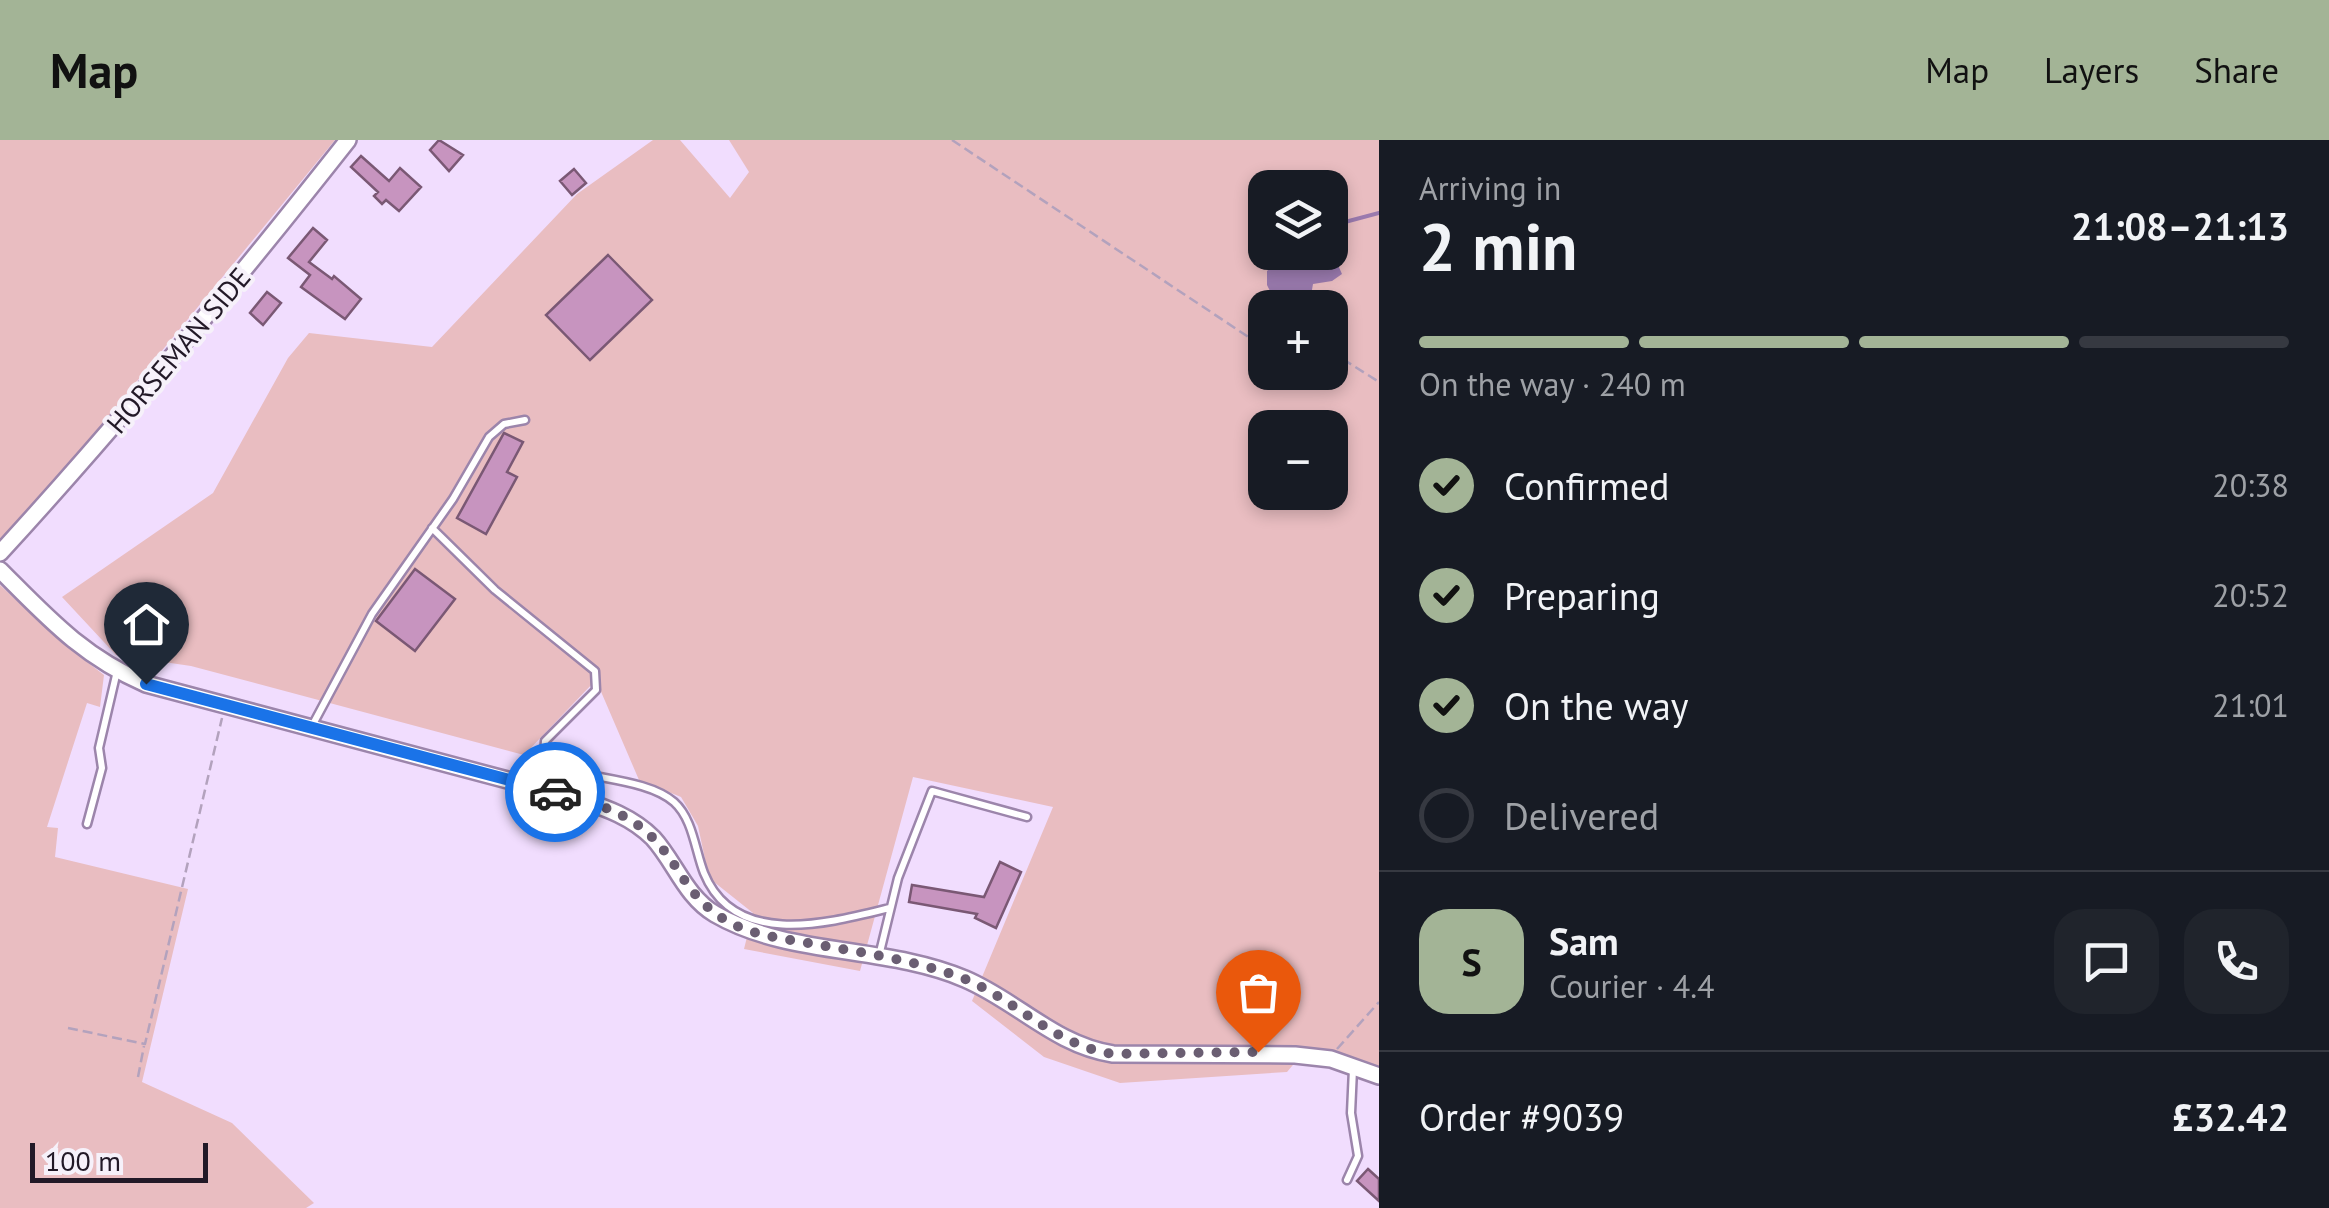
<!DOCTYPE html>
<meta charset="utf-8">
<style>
body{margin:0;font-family:"PT Sans",sans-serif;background:#20242c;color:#f1f3f6;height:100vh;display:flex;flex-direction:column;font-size:38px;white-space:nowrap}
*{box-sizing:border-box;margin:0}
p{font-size:32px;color:#9ea1a6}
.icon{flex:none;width:55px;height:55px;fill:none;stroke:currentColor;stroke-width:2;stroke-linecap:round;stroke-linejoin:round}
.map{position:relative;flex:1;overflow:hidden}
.panel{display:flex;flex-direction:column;background:#171b24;width:950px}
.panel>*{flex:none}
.fabs{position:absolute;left:1248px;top:30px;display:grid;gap:20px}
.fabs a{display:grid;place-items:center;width:100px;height:100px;border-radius:20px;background:#171b24;box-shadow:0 5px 15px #0003;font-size:50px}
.scale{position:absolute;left:30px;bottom:25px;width:178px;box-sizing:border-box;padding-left:10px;border:5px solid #221927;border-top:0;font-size:28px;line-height:35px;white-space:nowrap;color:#221927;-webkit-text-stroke:8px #f6f1fa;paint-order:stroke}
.pin{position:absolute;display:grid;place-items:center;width:85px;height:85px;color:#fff;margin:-102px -42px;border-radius:50% 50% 50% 0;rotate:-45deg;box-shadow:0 0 10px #0007}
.pin .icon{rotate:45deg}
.courier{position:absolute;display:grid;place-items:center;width:100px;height:100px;margin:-50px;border:8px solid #1a73e8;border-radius:50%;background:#fff;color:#222;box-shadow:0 2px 12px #0007}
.head em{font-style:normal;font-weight:700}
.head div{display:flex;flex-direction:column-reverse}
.head{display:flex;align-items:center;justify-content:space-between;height:170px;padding:0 40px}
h1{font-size:65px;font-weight:700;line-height:75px}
.bar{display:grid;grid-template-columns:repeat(4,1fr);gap:15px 10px;align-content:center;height:120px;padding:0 40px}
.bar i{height:12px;border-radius:8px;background:#363941}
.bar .selected{background:#a3b496}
.bar p{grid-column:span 4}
.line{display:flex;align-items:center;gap:25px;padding:0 40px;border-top:2px solid #363941}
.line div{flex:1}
.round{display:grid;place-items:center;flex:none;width:105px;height:105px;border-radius:30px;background:#20242c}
ol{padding:0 40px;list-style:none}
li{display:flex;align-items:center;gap:30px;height:110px}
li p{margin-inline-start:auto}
li .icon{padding:10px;border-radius:50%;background:#a3b496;color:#111;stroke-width:4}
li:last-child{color:#9ea1a6}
li i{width:55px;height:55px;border:5px solid #363941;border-radius:50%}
header{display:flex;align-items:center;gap:60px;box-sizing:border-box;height:140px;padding:0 50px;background:#a3b496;color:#111}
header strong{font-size:48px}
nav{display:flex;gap:55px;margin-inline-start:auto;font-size:35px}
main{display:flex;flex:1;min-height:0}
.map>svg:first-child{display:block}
.green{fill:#e9bdc1;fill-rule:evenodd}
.water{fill:#9a7aae}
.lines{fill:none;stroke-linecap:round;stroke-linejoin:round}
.stream{stroke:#9a7aae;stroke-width:4}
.building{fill:#c794bf;stroke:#7a5874;stroke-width:2.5}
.service-casing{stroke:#9c85ab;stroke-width:11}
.tertiary-casing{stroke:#9c85ab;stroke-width:20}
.path{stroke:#b3a2bd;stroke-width:2.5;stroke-dasharray:10 5;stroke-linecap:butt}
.service{stroke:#fff;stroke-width:6}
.tertiary{stroke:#fff;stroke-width:15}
.done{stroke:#6a5e72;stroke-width:10;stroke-dasharray:0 18}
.route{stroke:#1a73e8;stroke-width:12}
.labels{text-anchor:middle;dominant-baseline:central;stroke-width:8;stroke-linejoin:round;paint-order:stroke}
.street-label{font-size:28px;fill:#221927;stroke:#f6f1fa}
</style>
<header>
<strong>Map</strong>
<nav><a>Map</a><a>Layers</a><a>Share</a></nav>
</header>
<main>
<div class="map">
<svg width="1379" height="1068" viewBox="0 0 1379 1068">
<rect width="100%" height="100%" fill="#f1ddfe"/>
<path class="green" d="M0,0H335L0,408Z
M653,0H680L730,58L749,32L729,0H1379V930L1308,907L1287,932L1120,943L1044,917L972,861L1053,667L913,637L860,831L744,809L753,773L709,738L698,686L681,657L639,640L596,540L524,615L191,526L116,515L62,457L213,353L288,218L309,193L432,207L577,54ZM1265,48H1330V112H1265ZM1265,168H1330V232H1265ZM1265,288H1330V352H1265Z
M0,445L60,501L104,535L100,567L87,563L47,687L58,688L55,717L188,749L142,942L232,983L314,1063L306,1068H0Z"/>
<path class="water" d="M1315,113C1332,112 1336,120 1342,134L1332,141L1313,144L1309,167H1278L1267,145V131L1284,117Z"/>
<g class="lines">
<path class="stream" d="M1330,86L1379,73
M1253,197C1249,173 1247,164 1271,153"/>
</g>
<path class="building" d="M439,0L463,15L449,31L430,10Z
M361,16L389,41L400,28L421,47L399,71L386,60L382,64L374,56L378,52L351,27Z
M574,29L586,43L572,55L560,41Z
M313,88L327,100L309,122L332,139L334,136L361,159L345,179L301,147L310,135L288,118Z
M608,115L652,160L590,220L546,175Z
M267,152L281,163L263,185L250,173Z
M504,293L523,302L507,332L517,337L486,394L457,378Z
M415,429L455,459L415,511L376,481Z
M1000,722L1021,732L996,788L975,778L977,774L909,762L912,745L984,757Z
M1368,1029L1379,1039V1061L1357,1041Z"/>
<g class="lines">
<defs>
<path id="service" d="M432,388L495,450L595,531L596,550L545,601L544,613L548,623C584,640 645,637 674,662C693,679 695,710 704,733C735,809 829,783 890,768
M312,586L372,474L453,359L489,297L504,284L525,280
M87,684L102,628L99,608L117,531
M879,816L898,738L932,651L1027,677
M1347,1040L1358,1016L1351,973L1353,929"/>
<path id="tertiary" d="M0,413C122,280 236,142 348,0
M0,430C48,478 82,516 146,544L579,659C606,668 632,677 653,698C675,722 685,756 715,774C789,817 885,805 965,839C1017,861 1055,905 1113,914L1295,915L1331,919L1379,936"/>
</defs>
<use href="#service" class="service-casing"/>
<use href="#tertiary" class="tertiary-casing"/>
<path class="path" d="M952,0L1265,208
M1330,211L1379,242
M68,888L145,904L222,578
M1337,909L1379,862
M138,937L144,906"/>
<use href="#service" class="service"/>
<use href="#tertiary" class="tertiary"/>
</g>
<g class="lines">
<path class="done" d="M555,652C590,662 626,671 652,697C682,727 685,756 727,781C752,795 780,798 808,803C858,812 909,819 957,836C1013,856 1052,905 1113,914L1258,912"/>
<path class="route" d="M146,544L555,652"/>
</g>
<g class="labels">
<g class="street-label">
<text transform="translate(178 210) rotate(-50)">HORSEMAN SIDE</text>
</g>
</g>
</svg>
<div class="fabs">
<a><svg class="icon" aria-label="layers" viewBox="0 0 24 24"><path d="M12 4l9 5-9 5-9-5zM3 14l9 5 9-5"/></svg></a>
<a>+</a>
<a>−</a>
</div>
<div class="scale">100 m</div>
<div class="pin" style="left:1258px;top:912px;background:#ea580c"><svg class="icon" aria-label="bag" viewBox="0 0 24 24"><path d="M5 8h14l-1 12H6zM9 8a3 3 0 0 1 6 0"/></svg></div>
<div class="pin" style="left:146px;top:544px;background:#1f2937"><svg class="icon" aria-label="home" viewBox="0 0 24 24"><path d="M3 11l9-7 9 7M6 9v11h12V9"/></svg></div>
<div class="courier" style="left:555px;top:652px"><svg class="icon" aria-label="car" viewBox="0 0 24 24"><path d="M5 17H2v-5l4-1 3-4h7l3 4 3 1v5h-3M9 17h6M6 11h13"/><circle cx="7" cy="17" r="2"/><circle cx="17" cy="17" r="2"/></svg></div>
</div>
<section class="panel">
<div class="head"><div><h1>2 min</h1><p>Arriving in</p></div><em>21:08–21:13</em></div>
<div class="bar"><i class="selected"></i><i class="selected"></i><i class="selected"></i><i></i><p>On the way · 240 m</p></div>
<ol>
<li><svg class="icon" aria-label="check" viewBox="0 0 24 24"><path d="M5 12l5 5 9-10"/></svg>Confirmed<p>20:38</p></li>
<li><svg class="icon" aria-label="check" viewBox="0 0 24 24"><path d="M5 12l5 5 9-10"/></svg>Preparing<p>20:52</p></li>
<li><svg class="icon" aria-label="check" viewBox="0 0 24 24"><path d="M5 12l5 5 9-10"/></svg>On the way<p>21:01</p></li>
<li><i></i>Delivered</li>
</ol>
<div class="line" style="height:180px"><b class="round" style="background:#a3b496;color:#111">S</b><div><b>Sam</b><p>Courier · 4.4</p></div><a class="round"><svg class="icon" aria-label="chat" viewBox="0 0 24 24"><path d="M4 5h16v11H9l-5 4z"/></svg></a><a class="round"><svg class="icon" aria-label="phone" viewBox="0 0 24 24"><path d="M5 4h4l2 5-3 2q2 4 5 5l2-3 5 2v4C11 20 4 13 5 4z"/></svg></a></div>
<div class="line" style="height:130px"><div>Order #9039</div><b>£32.42</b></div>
</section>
</main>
